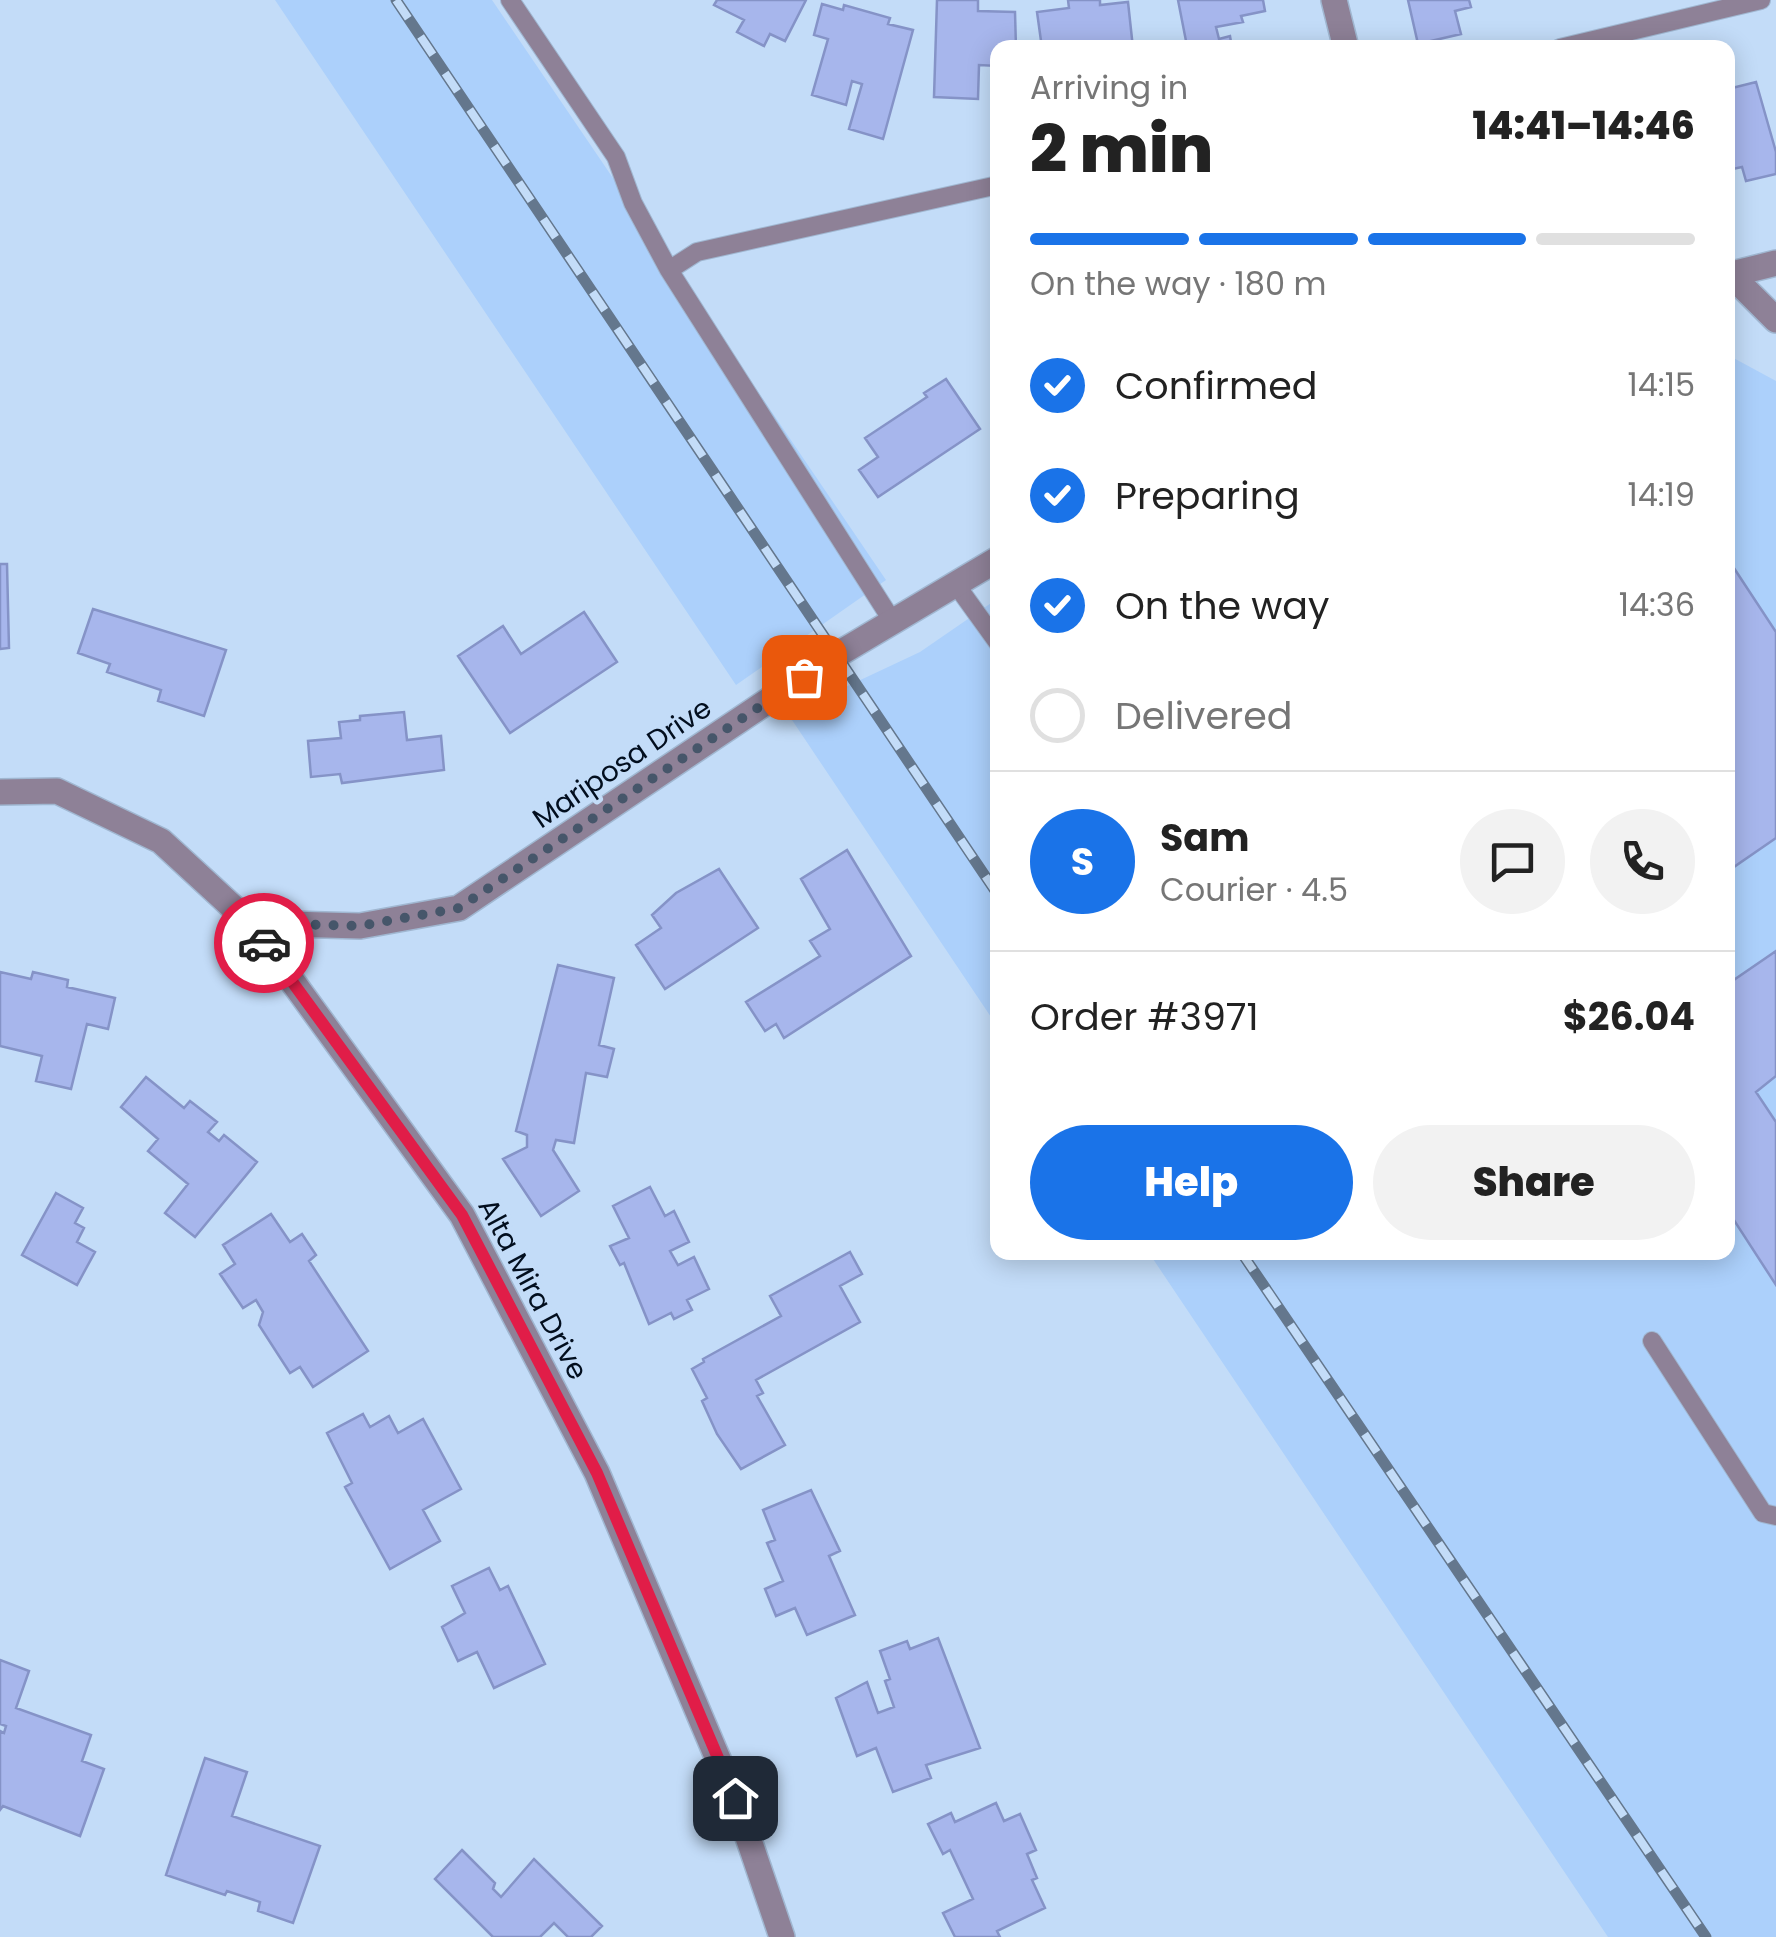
<!DOCTYPE html>
<meta charset="utf-8">
<style>
body{margin:0;font-family:Poppins,sans-serif;background:#f2f2f2;color:#222;height:100vh;display:flex;flex-direction:column;font-size:38px;white-space:nowrap}
*{box-sizing:border-box;margin:0}
p{font-size:32px;color:#767676}
.icon{flex:none;width:55px;height:55px;fill:none;stroke:currentColor;stroke-width:2;stroke-linecap:round;stroke-linejoin:round}
.map{position:relative;flex:1;overflow:hidden}
.sheet{position:absolute;left:990px;top:40px;width:745px;height:1220px;display:flex;flex-direction:column;background:#fff;border-radius:20px;box-shadow:0 5px 25px #0003}
.sheet>*{flex:none}
.pin{position:absolute;display:grid;place-items:center;width:85px;height:85px;color:#fff;margin:-42px;border-radius:20px;box-shadow:0 5px 15px #0006}
.courier{position:absolute;display:grid;place-items:center;width:100px;height:100px;margin:-50px;border:8px solid #e11d48;border-radius:50%;background:#fff;color:#222;box-shadow:0 2px 12px #0007}
.headline em{font-style:normal;font-weight:800}
.headline div{display:flex;flex-direction:column-reverse}
.headline{display:flex;align-items:center;justify-content:space-between;height:170px;padding:0 40px}
h1{font-size:65px;font-weight:800;line-height:75px}
.bar{display:grid;grid-template-columns:repeat(4,1fr);gap:15px 10px;align-content:center;height:120px;padding:0 40px}
.bar i{height:12px;border-radius:8px;background:#e0e0e0}
.bar .on{background:#1a73e8}
.bar p{grid-column:span 4}
.line{display:flex;align-items:center;gap:25px;padding:0 40px;border-top:2px solid #e0e0e0}
.line div{flex:1}
.round{display:grid;place-items:center;flex:none;width:105px;height:105px;border-radius:52px;background:#f2f2f2}
ol{padding:0 40px;list-style:none}
li{display:flex;align-items:center;gap:30px;height:110px}
li p{margin-inline-start:auto}
li .icon{padding:10px;border-radius:50%;background:#1a73e8;color:#fff;stroke-width:4}
li:last-child{color:#767676}
li i{width:55px;height:55px;border:5px solid #e0e0e0;border-radius:50%}
.button{display:flex;gap:20px;margin-top:auto;padding:20px 40px}
.button a{flex:1;height:115px;border-radius:60px;background:#1a73e8;color:#fff;font-size:40px;font-weight:800;line-height:115px;text-align:center}
.button a+a{background:#f2f2f2;color:#222}
.map>svg:first-child{display:block}
.built{fill:#acd0fb}
.building{fill:#a7b6ec;stroke:#8593c7;stroke-width:2.5}
.lines{fill:none;stroke-linecap:round;stroke-linejoin:round}
.service-casing{stroke:#a0b7d1;stroke-width:20}
.minor-casing{stroke:#a0b7d1;stroke-width:28}
.service{stroke:#8e8197;stroke-width:18}
.minor{stroke:#8e8197;stroke-width:25}
.rail-casing{stroke:#64778d;stroke-width:11}
.rail{stroke:#c3dcf8;stroke-width:8;stroke-dasharray:22;stroke-linecap:butt}
.done{stroke:#46566a;stroke-width:10;stroke-dasharray:0 18}
.route{stroke:#e11d48;stroke-width:12}
.labels{text-anchor:middle;dominant-baseline:central;stroke-width:8;stroke-linejoin:round;paint-order:stroke}
.street-label{font-size:28px;fill:#020e1e;stroke:#c3dcf8}
</style>
<div class="map">
<svg width="1776" height="1937" viewBox="0 0 1776 1937">
<rect width="100%" height="100%" fill="#c3dcf8"/>
<path class="built" d="M275,0H492L886,580L736,685Z
M1728,355L1776,381V1937H1608L1149,1253L1728,1252Z
M997,599V1026L788,714L920,652Z"/>
<path class="building" d="M717,0H806L785,41L770,34L764,46L737,32L744,20L714,5Z
M937,0H978V11L1015,12L1016,48H998V66L979,65L978,99L934,97Z
M1068,0H1100V5L1128,2L1133,48H1042L1037,12L1069,8Z
M1178,0H1263L1265,11L1241,16L1243,22L1216,27L1219,39L1230,36L1232,48H1183L1187,46Z
M1408,0H1469L1471,7L1455,11L1461,34L1418,44Z
M822,4L843,10L844,5L890,18L888,24L913,30L883,139L849,129L862,84L852,81L846,105L812,95L828,39L814,35Z
M1756,82L1776,152V174L1746,181L1742,167L1728,170V89Z
M946,379L980,429L878,497L859,470L878,457L865,438L927,397L924,393Z
M1728,559L1776,632V838L1728,871Z
M0,564H7L9,648L0,649Z
M93,609L226,650L204,716L158,701L161,690L107,672L110,664L78,653Z
M584,612L617,662L510,733L458,656L503,626L521,654Z
M404,712L407,740L441,736L444,770L342,783L340,774L311,777L308,741L341,738L339,722L360,720V716Z
M847,850L911,956L784,1038L776,1024L765,1031L746,1002L820,956L810,941L830,929L801,879Z
M719,869L758,928L665,989L636,945L661,928L652,915L676,893Z
M1776,951V1076L1756,1092L1776,1122V1285L1728,1211V984Z
M558,965L614,978L599,1045L614,1049L607,1077L586,1073L574,1143L556,1140L553,1150L579,1191L541,1216L503,1159L527,1147V1135L516,1131Z
M0,972L31,979L33,972L68,980L67,987L115,998L108,1029L87,1024L71,1089L36,1081L42,1056L0,1046Z
M146,1077L184,1108L190,1101L217,1122L208,1132L219,1141L224,1135L257,1162L195,1237L165,1213L188,1184L148,1151L158,1139L121,1107Z
M650,1187L665,1216L674,1211L689,1242L670,1251L678,1265L694,1257L709,1289L687,1300L692,1310L674,1319L671,1313L649,1324L624,1263L620,1265L610,1246L629,1238L613,1206Z
M56,1193L83,1208L75,1223L84,1228L77,1242L95,1252L77,1285L22,1255Z
M271,1214L290,1242L302,1234L316,1255L309,1261L368,1351L313,1387L300,1367L290,1373L259,1325L263,1312L256,1300L243,1308L220,1274L235,1264L223,1245Z
M850,1252L862,1274L840,1286L860,1322L756,1380L763,1393L757,1396L785,1445L741,1469L717,1434L702,1401L707,1398L692,1369L704,1362L703,1359L781,1316L770,1296Z
M363,1414L370,1427L389,1416L398,1433L423,1419L461,1489L423,1510L440,1541L390,1569L345,1487L352,1483L327,1433Z
M811,1490L840,1551L829,1556L855,1615L807,1635L795,1608L776,1616L765,1589L783,1581L767,1543L775,1540L763,1510Z
M489,1568L500,1590L508,1586L545,1664L494,1688L477,1652L458,1661L442,1627L465,1613L452,1586Z
M938,1638L980,1748L926,1765L931,1778L893,1792L876,1748L857,1756L836,1698L867,1682L878,1713L894,1707L885,1681L890,1679L880,1651L907,1641L910,1649Z
M0,1660L29,1671L16,1708L91,1735L82,1761L104,1769L80,1836L3,1806L0,1810V1731L4,1733L6,1726L0,1724Z
M205,1758L247,1772L232,1816L320,1846L293,1923L258,1911L260,1902L227,1891L225,1895L166,1875Z
M996,1803L1004,1821L1020,1814L1036,1850L1027,1854L1037,1878L1032,1880L1045,1908L997,1931L1000,1937H955L943,1913L973,1899L950,1850L943,1854L928,1824L951,1813L955,1822Z
M462,1850L495,1883L493,1889L501,1897L534,1859L602,1926L591,1937H568L554,1923L540,1937H493L435,1879Z"/>
<g class="lines">
<defs>
<path id="service" d="M510,0L616,157L633,203L669,270L893,622
M1560,48L1761,0
M669,270L697,252L998,185
M957,586L998,643
M1652,1341L1763,1513L1776,1516"/>
<path id="minor" d="M1334,0L1346,48
M1730,274L1776,320
M1728,275L1776,263
M0,792L57,791L161,841L250,923L462,1215L597,1473L735,1799L782,1937
M250,923L360,926L459,908L835,656L998,559"/>
</defs>
<use href="#service" class="service-casing"/>
<use href="#minor" class="minor-casing"/>
<use href="#service" class="service"/>
<use href="#minor" class="minor"/>
<defs>
<path id="rail" d="M396,0L998,895
M1241,1252L1706,1937"/>
</defs>
<use href="#rail" class="rail-casing"/>
<use href="#rail" class="rail"/>
</g>
<g class="lines">
<path class="done" d="M264,943L250,923L360,926L459,908L804,677"/>
<path class="route" d="M264,943L462,1215L597,1473L735,1798"/>
</g>
<g class="labels">
<g class="street-label">
<text transform="translate(622 763) rotate(-34)">Mariposa Drive</text>
<text transform="translate(533 1289) rotate(62)">Alta Mira Drive</text>
</g>
</g>
</svg>
<div class="pin" style="left:804px;top:677px;background:#ea580c"><svg class="icon" aria-label="bag" viewBox="0 0 24 24"><path d="M5 8h14l-1 12H6zM9 8a3 3 0 0 1 6 0"/></svg></div>
<div class="pin" style="left:735px;top:1798px;background:#1f2937"><svg class="icon" aria-label="home" viewBox="0 0 24 24"><path d="M3 11l9-7 9 7M6 9v11h12V9"/></svg></div>
<div class="courier" style="left:264px;top:943px"><svg class="icon" aria-label="car" viewBox="0 0 24 24"><path d="M5 17H2v-5l4-1 3-4h7l3 4 3 1v5h-3M9 17h6M6 11h13"/><circle cx="7" cy="17" r="2"/><circle cx="17" cy="17" r="2"/></svg></div>
<section class="sheet">
<div class="headline"><div><h1>2 min</h1><p>Arriving in</p></div><em>14:41–14:46</em></div>
<div class="bar"><i class="on"></i><i class="on"></i><i class="on"></i><i></i><p>On the way · 180 m</p></div>
<ol>
<li><svg class="icon" aria-label="check" viewBox="0 0 24 24"><path d="M5 12l5 5 9-10"/></svg>Confirmed<p>14:15</p></li>
<li><svg class="icon" aria-label="check" viewBox="0 0 24 24"><path d="M5 12l5 5 9-10"/></svg>Preparing<p>14:19</p></li>
<li><svg class="icon" aria-label="check" viewBox="0 0 24 24"><path d="M5 12l5 5 9-10"/></svg>On the way<p>14:36</p></li>
<li><i></i>Delivered</li>
</ol>
<div class="line" style="height:180px"><b class="round" style="background:#1a73e8;color:#fff">S</b><div><b>Sam</b><p>Courier · 4.5</p></div><a class="round"><svg class="icon" aria-label="chat" viewBox="0 0 24 24"><path d="M4 5h16v11H9l-5 4z"/></svg></a><a class="round"><svg class="icon" aria-label="phone" viewBox="0 0 24 24"><path d="M5 4h4l2 5-3 2q2 4 5 5l2-3 5 2v4C11 20 4 13 5 4z"/></svg></a></div>
<div class="line" style="height:130px"><div>Order #3971</div><b>$26.04</b></div>
<div class="button"><a>Help</a><a>Share</a></div>
</section>
</div>
